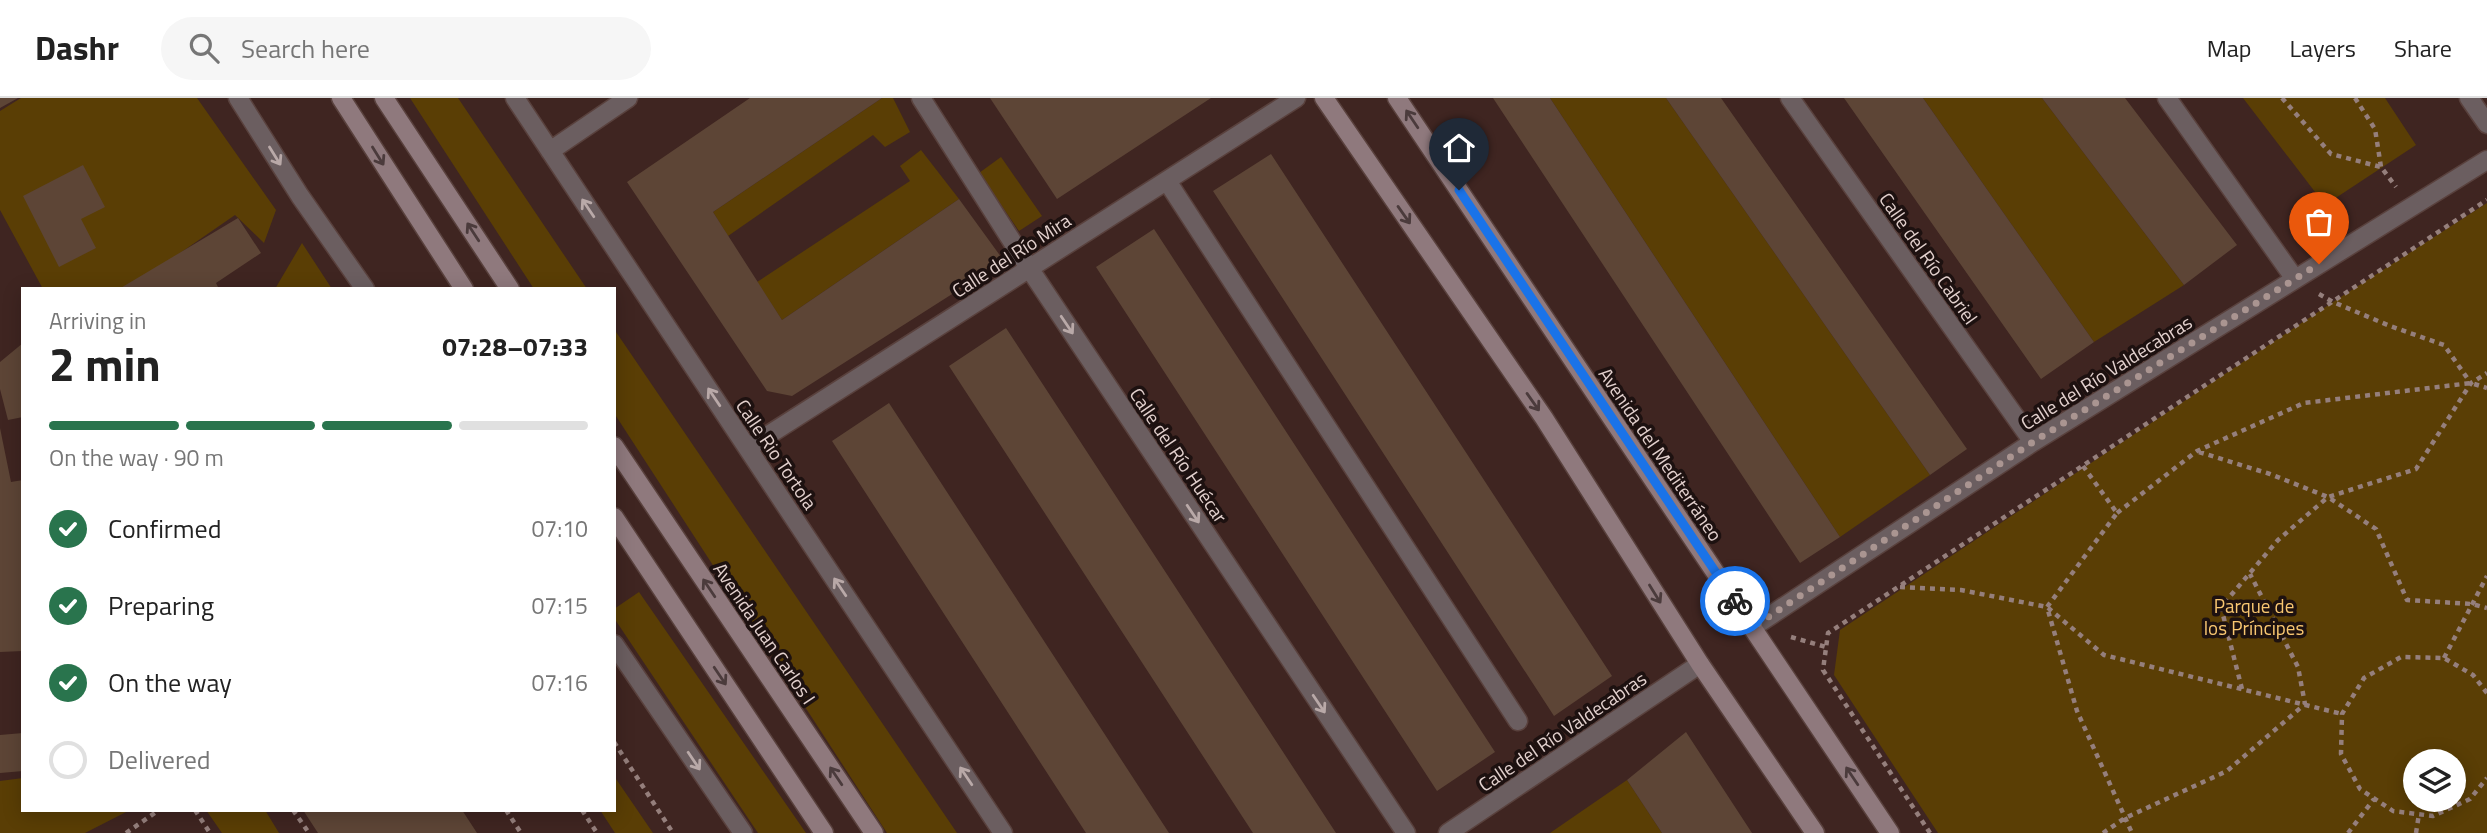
<!DOCTYPE html>
<meta charset="utf-8">
<style>
body{margin:0;font-family:"Titillium Web",sans-serif;background:#f6f6f6;color:#222;height:100vh;display:flex;flex-direction:column;font-size:26px;white-space:nowrap}
*{box-sizing:border-box;margin:0}
p{font-size:23px;color:#767676}
.icon{flex:none;width:38px;height:38px;fill:none;stroke:currentColor;stroke-width:2;stroke-linecap:round;stroke-linejoin:round}
.map{position:relative;flex:1;overflow:hidden}
.drawer{position:absolute;left:21px;top:189px;width:595px;height:525px;display:flex;flex-direction:column;background:#fff;border-radius:0px;box-shadow:0 4px 18px #0003}
.drawer>*{flex:none}
.buttons{position:absolute;left:2403px;top:651px;display:grid;gap:14px}
.buttons a{display:grid;place-items:center;width:63px;height:63px;border-radius:50%;background:#fff;box-shadow:0 4px 18px #0003;font-size:35px}
.pin{position:absolute;display:grid;place-items:center;width:60px;height:60px;color:#fff;margin:-72px -30px;border-radius:50% 50% 50% 0;rotate:-45deg;box-shadow:0 0 7px #0007}
.pin .icon{rotate:45deg}
.courier{position:absolute;display:grid;place-items:center;width:70px;height:70px;margin:-35px;border:5px solid #1a73e8;border-radius:50%;background:#fff;color:#222;box-shadow:0 2px 9px #0007}
.head em{font-style:normal;font-weight:700}
.head div{display:flex;flex-direction:column-reverse}
.head{display:flex;align-items:center;justify-content:space-between;height:119px;padding:0 28px}
h1{font-size:46px;font-weight:700;line-height:52px}
.bar{display:grid;grid-template-columns:repeat(4,1fr);gap:10px 7px;align-content:center;height:84px;padding:0 28px}
.bar i{height:9px;border-radius:5px;background:#e0e0e0}
.bar .on{background:#29744d}
.bar p{grid-column:span 4}
ol{padding:0 28px;list-style:none}
li{display:flex;align-items:center;gap:21px;height:77px}
li p{margin-inline-start:auto}
li .icon{padding:7px;border-radius:50%;background:#29744d;color:#fff;stroke-width:4}
li:last-child{color:#767676}
li i{width:38px;height:38px;border:4px solid #e0e0e0;border-radius:50%}
header{display:flex;align-items:center;gap:42px;box-sizing:border-box;height:98px;padding:0 35px;background:#fff;border-bottom:2px solid #e0e0e0}
header strong{font-size:33px}
nav{display:flex;gap:38px;margin-inline-start:auto;font-size:24px}
.search{width:490px;height:63px;background:#f6f6f6;display:flex;align-items:center;gap:18px;box-sizing:border-box;padding:0 24px;border-radius:38px;color:#767676;font-size:26px}
.map>svg:first-child{display:block}
.green{fill:#5a3e05;fill-rule:evenodd}
.building{fill:#5d4536}
.lines{fill:none;stroke-linecap:round;stroke-linejoin:round}
.street-casing{stroke:#59413d;stroke-width:21}
.secondary-casing{stroke:#59413d;stroke-width:21}
.path{stroke:#957f7c;stroke-width:4.5;stroke-dasharray:5 5;stroke-linecap:butt}
.street{stroke:#6b5e60;stroke-width:18}
.secondary{stroke:#8f797d;stroke-width:18}
.oneway{stroke:#4b3b3c}
.oneway2{stroke:#b9a9a8}
.done{stroke:#aa9591;stroke-width:7;stroke-dasharray:0 12.6}
.route{stroke:#1a73e8;stroke-width:9}
.labels{text-anchor:middle;dominant-baseline:central;stroke-width:7;stroke-linejoin:round;paint-order:stroke}
.street-label{font-size:19px;fill:#e3d1ce;stroke:#1d1110}
.park-label{font-size:19px;fill:#f9c771;stroke:#1d1110}
</style>
<header>
<strong>Dashr</strong>
<div class="search"><svg class="icon" aria-label="search" viewBox="0 0 24 24"><circle cx="10" cy="10" r="6"/><path d="M15 15l6 6"/></svg>Search here</div>
<nav><a>Map</a><a>Layers</a><a>Share</a></nav>
</header>
<div class="map">
<svg width="2487" height="735" viewBox="0 0 2487 735">
<rect width="100%" height="100%" fill="#3f2521"/>
<path class="green" d="M21,0H197L276,112L264,145L235,117L128,191H43L0,112V13Z
M410,0H458L587,191H534Z
M882,0H893L910,34L885,49L873,37L728,138L713,114Z
M1550,0H1666L1930,377L1840,439Z
M1923,0H2042L2184,187L2094,244Z
M2243,0H2385L2416,47L2325,107Z
M921,52L959,101L782,222L757,184L910,83L900,68Z
M1001,59L1042,118L1019,133L979,75Z
M2487,105V735H1938L1834,577L1840,532L2333,204ZM2415,663H2454V702H2415Z
M302,145L332,191H275Z
M614,231L957,735H887L614,315Z
M639,494L806,735H758L614,520V511Z
M614,678L653,735H615L600,712H614Z
M23,680V712H130L85,735H0V683Z
M1627,682L1662,735H1550Z
M206,712H265L279,735H222Z"/>
<path class="building" d="M0,0H18L0,10Z
M750,0H882L713,114L782,222L959,101L1004,163L792,298L767,293L627,84Z
M990,0H1211L1057,101Z
M1493,0H1550L1840,439L1800,465Z
M1666,0H1721L1967,351L1930,377Z
M1844,0H1923L2094,244L2041,281Z
M2042,0H2125L2237,147L2184,187Z
M1271,56L1612,578L1554,618L1213,93Z
M83,67L105,109L81,121L96,150L59,169L23,98Z
M238,120L261,155L216,185L219,191H119Z
M1154,131L1495,654L1437,693L1096,169Z
M1006,230L1336,735H1253L949,268Z
M23,245V319L8,322L0,291V264Z
M889,305L1169,735H1086L832,343Z
M0,330L11,384L23,382V553L0,554Z
M1686,634L1752,735H1662L1627,682Z
M23,635V673L0,675V637Z
M303,712H462L477,735H318Z"/>
<g class="lines">
<defs>
<path id="street" d="M238,0L300,98L365,191
M515,0L1003,735
M921,0L1029,170L1406,735
M1790,0L2033,344
M2167,0L2295,181
M2469,0L2487,26
M550,53L628,0
M1167,83L1518,623
M748,350L1296,0
M1753,529L2033,344L2487,62
M614,546L743,735
M1448,735L1700,566"/>
<path id="secondary" d="M341,0L464,191
M384,0L510,191
M1324,0L1544,320L1700,566L1815,735
M1397,0L1890,735
M614,348L874,735
M614,419L824,735"/>
</defs>
<use href="#street" class="street-casing"/>
<use href="#secondary" class="secondary-casing"/>
<path class="path" d="M2282,0L2331,56L2381,69L2396,89
M2355,0L2375,31L2381,69
M2319,196L2333,204L2390,228L2444,247L2470,284
M2199,354L2270,376L2328,399L2376,431L2407,502L2472,506L2487,510
M2083,368L2117,415L2047,509L2077,613L2132,735
M2117,415L2197,353L2304,305L2471,285L2487,290
M1900,489L1961,492L2047,509L2104,557L2342,616
M1791,539L1826,549
M2444,560L2487,478
M2242,591L2221,509L2278,442L2328,399L2416,371L2471,285L2487,275
M2487,595L2473,577L2444,560L2401,559L2364,580L2342,616L2341,656L2360,691L2393,713L2433,718L2470,701L2487,680
M614,644L673,735
M195,712L210,735
M293,712L309,735
M506,712L521,735
M582,712L597,735
M126,735L159,712
M1930,735L1823,572L1828,535L2487,102
M2103,735L2125,720L2227,673L2305,606L2298,569L2250,476
M2348,735L2374,701
M2416,735L2419,716"/>
<use href="#street" class="street"/>
<use href="#secondary" class="secondary"/>
</g>
<defs><path id="oneway-shaft" d="M-6 0H5M1.5-3L5.5 0L1.5 3" fill="none" stroke-width="1.6" stroke-linecap="round" stroke-linejoin="round" transform="scale(1.75)"/></defs>
<g class="oneway">
<use href="#oneway-shaft" transform="translate(1412 21) rotate(-124)"/>
<use href="#oneway-shaft" transform="translate(378 58) rotate(58)"/>
<use href="#oneway-shaft" transform="translate(1404 117) rotate(55)"/>
<use href="#oneway-shaft" transform="translate(473 134) rotate(-123)"/>
<use href="#oneway-shaft" transform="translate(1533 304) rotate(55)"/>
<use href="#oneway-shaft" transform="translate(709 490) rotate(-124)"/>
<use href="#oneway-shaft" transform="translate(1655 496) rotate(58)"/>
<use href="#oneway-shaft" transform="translate(720 578) rotate(56)"/>
<use href="#oneway-shaft" transform="translate(836 678) rotate(-124)"/>
<use href="#oneway-shaft" transform="translate(1852 678) rotate(-124)"/>
</g>
<g class="oneway2">
<use href="#oneway-shaft" transform="translate(275 58) rotate(58)"/>
<use href="#oneway-shaft" transform="translate(588 110) rotate(-124)"/>
<use href="#oneway-shaft" transform="translate(1067 227) rotate(56)"/>
<use href="#oneway-shaft" transform="translate(714 299) rotate(-124)"/>
<use href="#oneway-shaft" transform="translate(1193 416) rotate(56)"/>
<use href="#oneway-shaft" transform="translate(840 489) rotate(-124)"/>
<use href="#oneway-shaft" transform="translate(1319 606) rotate(56)"/>
<use href="#oneway-shaft" transform="translate(694 663) rotate(56)"/>
<use href="#oneway-shaft" transform="translate(966 678) rotate(-124)"/>
</g>
<g class="lines">
<path class="done" d="M1735,503L1753,529L2033,344L2319,166"/>
<path class="route" d="M1459,92L1735,503"/>
</g>
<g class="labels">
<g class="street-label">
<text transform="translate(1011 157) rotate(-33)">Calle del Río Mira</text>
<text transform="translate(1929 160) rotate(55)">Calle del Río Cabriel</text>
<text transform="translate(2106 274) rotate(-32)">Calle del Río Valdecabras</text>
<text transform="translate(777 356) rotate(56)">Calle Rio Tortola</text>
<text transform="translate(1661 356) rotate(56)">Avenida del Mediterráneo</text>
<text transform="translate(1179 357) rotate(56)">Calle del Río Huécar</text>
<text transform="translate(765 535) rotate(56)">Avenida Juan Carlos I</text>
<text transform="translate(1562 633) rotate(-34)">Calle del Río Valdecabras</text>
</g>
<g class="park-label">
<text x="2254" y="507">Parque de<tspan x="2254" dy="22">los Príncipes</tspan></text>
</g>
</g>
</svg>
<div class="buttons">
<a><svg class="icon" aria-label="layers" viewBox="0 0 24 24"><path d="M12 4l9 5-9 5-9-5zM3 14l9 5 9-5"/></svg></a>
</div>
<div class="pin" style="left:2319px;top:166px;background:#ea580c"><svg class="icon" aria-label="bag" viewBox="0 0 24 24"><path d="M5 8h14l-1 12H6zM9 8a3 3 0 0 1 6 0"/></svg></div>
<div class="pin" style="left:1459px;top:92px;background:#1f2937"><svg class="icon" aria-label="home" viewBox="0 0 24 24"><path d="M3 11l9-7 9 7M6 9v11h12V9"/></svg></div>
<div class="courier" style="left:1735px;top:503px"><svg class="icon" aria-label="bike" viewBox="0 0 24 24"><circle cx="6" cy="16" r="4"/><circle cx="18" cy="16" r="4"/><path d="M6 16l4-8h5l3 8M10 8l3 8H6M13 5h3"/></svg></div>
<section class="drawer">
<div class="head"><div><h1>2 min</h1><p>Arriving in</p></div><em>07:28–07:33</em></div>
<div class="bar"><i class="on"></i><i class="on"></i><i class="on"></i><i></i><p>On the way · 90 m</p></div>
<ol>
<li><svg class="icon" aria-label="check" viewBox="0 0 24 24"><path d="M5 12l5 5 9-10"/></svg>Confirmed<p>07:10</p></li>
<li><svg class="icon" aria-label="check" viewBox="0 0 24 24"><path d="M5 12l5 5 9-10"/></svg>Preparing<p>07:15</p></li>
<li><svg class="icon" aria-label="check" viewBox="0 0 24 24"><path d="M5 12l5 5 9-10"/></svg>On the way<p>07:16</p></li>
<li><i></i>Delivered</li>
</ol>
</section>
</div>
